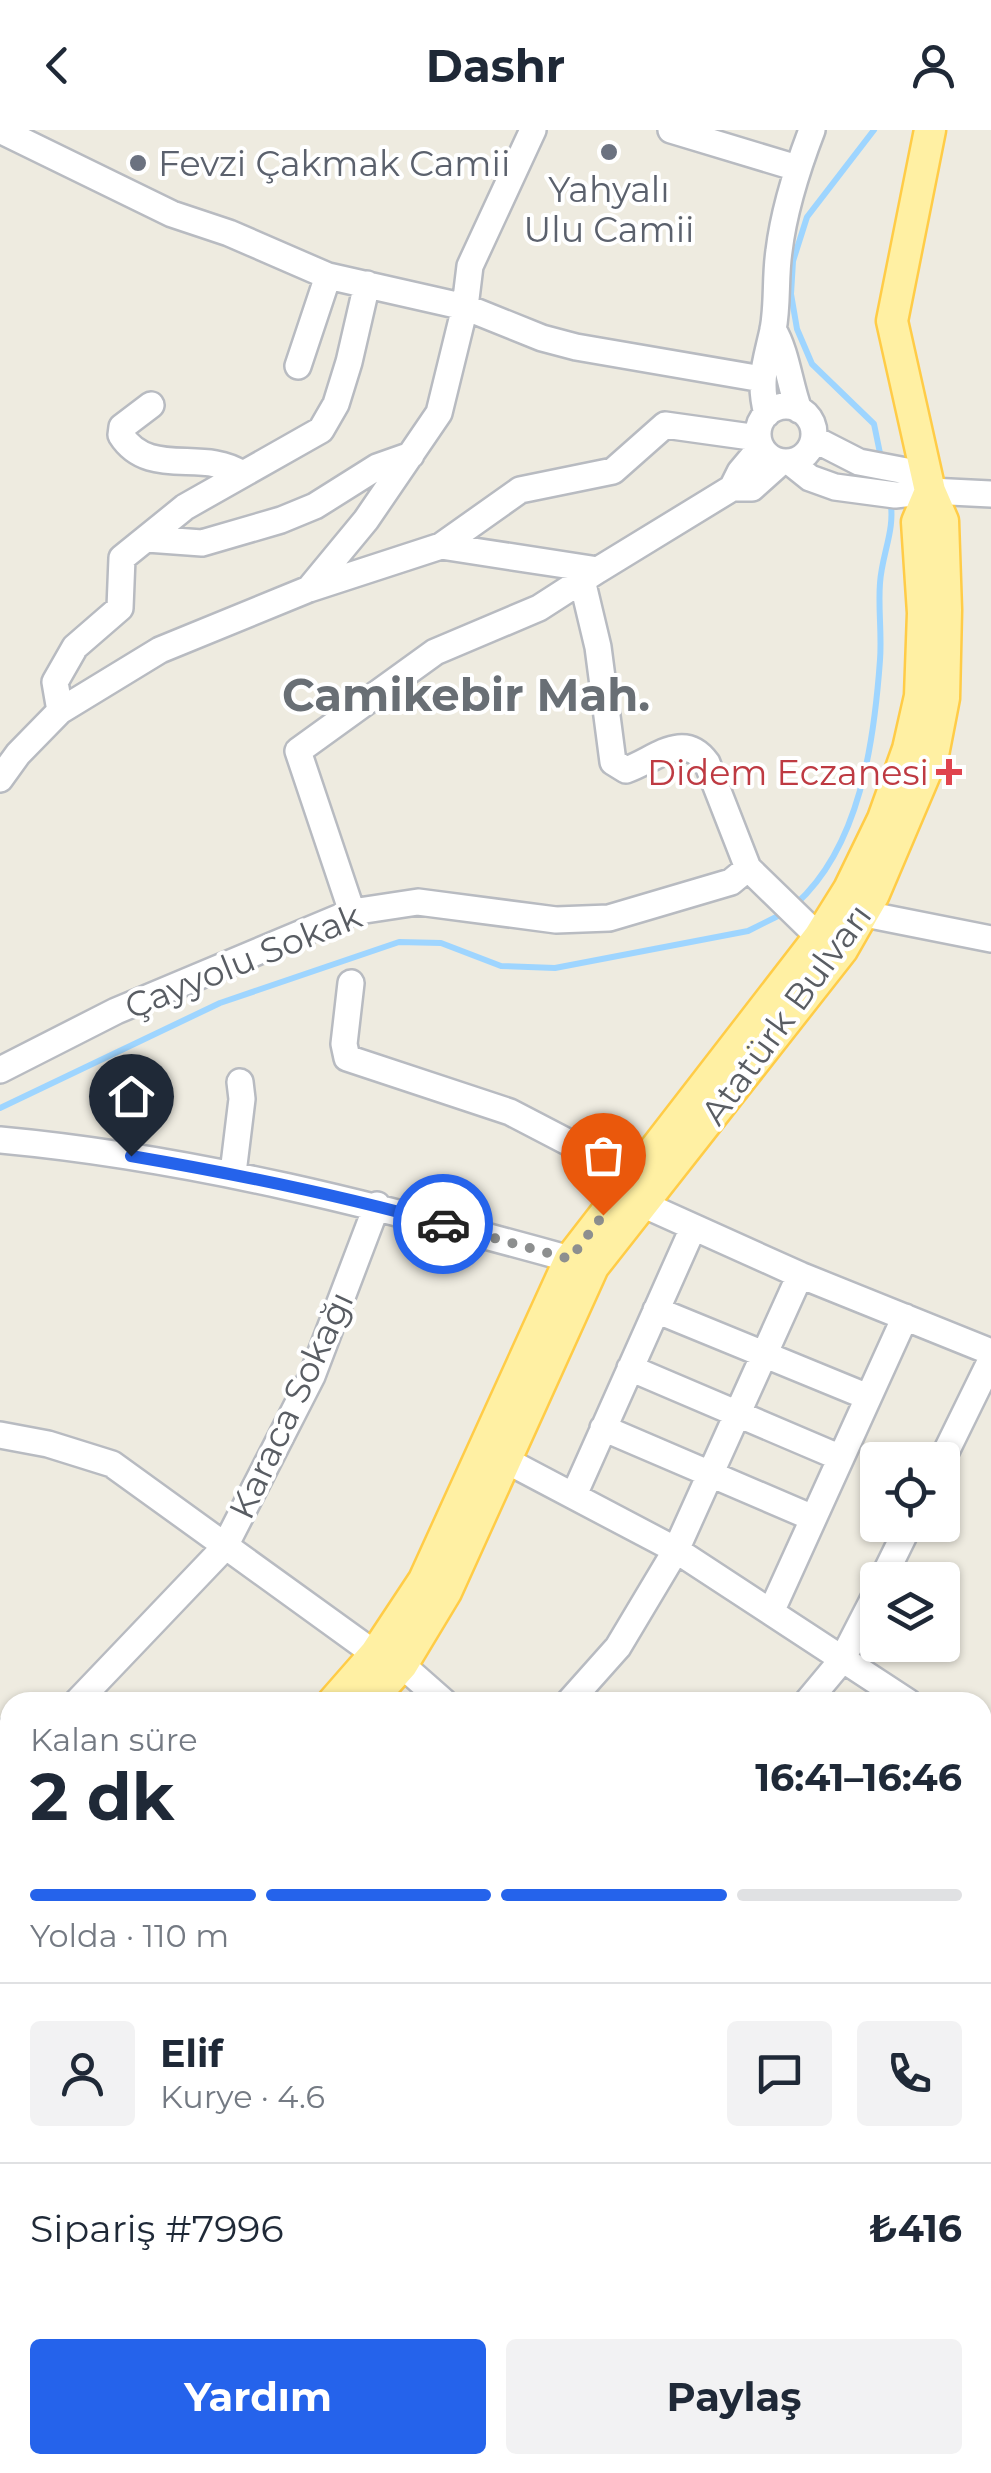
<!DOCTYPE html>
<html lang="tr">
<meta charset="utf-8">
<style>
body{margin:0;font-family:Montserrat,sans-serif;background:#f2f2f3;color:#1f2937;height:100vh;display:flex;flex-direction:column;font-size:38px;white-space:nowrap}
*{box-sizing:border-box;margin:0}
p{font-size:32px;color:#747a83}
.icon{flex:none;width:55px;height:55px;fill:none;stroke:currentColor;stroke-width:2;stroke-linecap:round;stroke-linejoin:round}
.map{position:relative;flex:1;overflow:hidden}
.sheet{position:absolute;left:0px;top:1562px;width:992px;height:782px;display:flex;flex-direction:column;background:#fff;border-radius:30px 30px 0 0;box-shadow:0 2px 8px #0004}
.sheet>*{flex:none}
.fabs{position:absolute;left:860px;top:1312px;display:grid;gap:20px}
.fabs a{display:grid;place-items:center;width:100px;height:100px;border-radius:10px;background:#fff;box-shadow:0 2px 8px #0004;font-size:50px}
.pin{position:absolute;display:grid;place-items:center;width:85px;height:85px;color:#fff;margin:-102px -42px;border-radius:50% 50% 50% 0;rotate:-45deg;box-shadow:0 0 10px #0007}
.pin .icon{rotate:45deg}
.courier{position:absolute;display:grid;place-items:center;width:100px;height:100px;margin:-50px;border:8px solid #2563eb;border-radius:50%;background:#fff;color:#222;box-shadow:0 2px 12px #0007}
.overview em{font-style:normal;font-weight:700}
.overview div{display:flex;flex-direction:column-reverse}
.overview{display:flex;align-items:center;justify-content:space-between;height:170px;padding:0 30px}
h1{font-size:65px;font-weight:700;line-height:75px}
.bar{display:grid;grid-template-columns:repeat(4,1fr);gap:15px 10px;align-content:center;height:120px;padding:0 30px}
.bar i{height:12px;border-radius:8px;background:#e0e1e3}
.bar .selected{background:#2563eb}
.bar p{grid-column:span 4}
.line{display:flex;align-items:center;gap:25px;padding:0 30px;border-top:2px solid #e0e1e3}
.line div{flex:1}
.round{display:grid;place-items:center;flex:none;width:105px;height:105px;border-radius:10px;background:#f2f2f3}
.cta{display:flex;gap:20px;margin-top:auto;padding:20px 30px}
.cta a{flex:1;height:115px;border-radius:10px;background:#2563eb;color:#fff;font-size:40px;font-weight:700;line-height:115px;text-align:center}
.cta a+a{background:#f2f2f3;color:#1f2937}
header{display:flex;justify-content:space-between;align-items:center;height:130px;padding:0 30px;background:#fff;font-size:45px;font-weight:700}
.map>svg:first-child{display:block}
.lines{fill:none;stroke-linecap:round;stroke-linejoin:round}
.stream{stroke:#9ed5ff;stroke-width:6}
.minor-casing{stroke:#b8bbc1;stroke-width:30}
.major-casing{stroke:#ffcc47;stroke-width:35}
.minor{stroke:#fff;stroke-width:25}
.major{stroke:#fff0a3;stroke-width:30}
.done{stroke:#8d8f8f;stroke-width:10;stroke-dasharray:0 18}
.route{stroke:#2563eb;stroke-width:12}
.worship-dot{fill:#6b7280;stroke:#fff;stroke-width:4}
.health-dot{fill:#e0444e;stroke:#fff;stroke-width:4}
.labels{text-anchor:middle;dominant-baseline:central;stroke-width:8;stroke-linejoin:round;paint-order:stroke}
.worship-label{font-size:35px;fill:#5b616d;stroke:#fff;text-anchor:start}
.health-label{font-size:35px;fill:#be3a42;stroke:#fff;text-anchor:end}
.street-label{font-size:35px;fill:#595d63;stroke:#fff}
.district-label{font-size:45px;font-weight:bold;fill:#696f75;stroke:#fff}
</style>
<header><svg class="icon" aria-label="back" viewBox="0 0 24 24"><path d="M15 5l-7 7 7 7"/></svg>Dashr<svg class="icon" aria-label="person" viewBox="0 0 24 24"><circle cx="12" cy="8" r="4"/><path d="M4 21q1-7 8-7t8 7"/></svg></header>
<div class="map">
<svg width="991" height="2343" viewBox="0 0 991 2343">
<rect width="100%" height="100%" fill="#eeebe0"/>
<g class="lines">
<path class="stream" d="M874,0L807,87L793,131L791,164L797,199L812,234L874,294L881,328
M796,774C860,716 874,613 880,530C882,504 878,478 880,453C882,423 896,399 890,369
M0,978L220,873L399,812L441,813L501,836L555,838L748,801L786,782"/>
<defs>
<path id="minor" d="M0,0L172,84L229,103L328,146L465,177L542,208L576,217L762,249
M671,0L797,38
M773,199C787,223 789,253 799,280
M298,236L328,146
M151,275L122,297L121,305C149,349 203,318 242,344
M758 304a28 28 0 1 1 56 0a28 28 0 1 1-56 0Z
M767,284C758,250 766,232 773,200C778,174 775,147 779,121C784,79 797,39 812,0
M814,309L859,332L927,345
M790,332L810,348L835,357L895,365L930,361L991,364
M732,358H752L781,332
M147,409L202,413L281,390L315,376L377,337L411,325
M441,416L520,360L613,341L665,295L758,308
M582,450L598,517L613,632L626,640C654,631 683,599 707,633L748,738
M309,459L366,390L439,283L465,177L470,136L533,0
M60,581L55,552L75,517L120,478L122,428L185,377L321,300L336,274L349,232L367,154
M0,649L18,624L60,581L160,520L309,459L441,416L598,440L732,358L740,342L761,317
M352,782L298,621L435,522L539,478L598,440
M865,784L991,809
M351,853L344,914L347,928L510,982L633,1046
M0,940L116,881L352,782L418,772L556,790L609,788L731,752L748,738L819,807
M0,1010C195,1028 382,1077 570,1129
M233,1043L242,969L240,952
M629,1068L800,1145L991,1222
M656,1180L868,1267
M630,1238L841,1328
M603,1298L813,1388
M0,1305L48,1314L112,1334L375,1524
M490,1322L676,1420L908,1572
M942,1330L991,1230
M574,1365L693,1098
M882,1450L909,1395
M771,1482L905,1187
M402,1535L444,1572
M77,1572L224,1418L312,1246L377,1075
M569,1572L618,1517L676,1420L800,1145
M807,1572L842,1530L878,1460
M0,1604L10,1600
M982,1621L991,1627
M982,1774L991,1762
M982,1856L991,1862
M982,1992L991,1981
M0,2010L10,2019
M982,2156L991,2162
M581,2335L591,2343
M826,2335L837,2343
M70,2343V2335
M215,2343L216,2335
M472,2343L475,2335"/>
<path id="major" d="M333,1572L375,1524L424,1450L570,1129L819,807L849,759L883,689L908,619L920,566L923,483L917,392L930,361
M369,1572L402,1535L446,1462L593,1137L842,820L874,764L933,625L944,568L946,480L943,391L930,361L892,191L930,0
M0,1956L10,1945
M0,1993L10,1981"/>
</defs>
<use href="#minor" class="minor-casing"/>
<use href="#major" class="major-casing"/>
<use href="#minor" class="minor"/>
<use href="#major" class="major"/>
</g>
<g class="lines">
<path class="done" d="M443,1094L570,1129L603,1085"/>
<path class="route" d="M131,1026C236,1044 340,1065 443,1094"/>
</g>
<g class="worship-dot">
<circle cx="609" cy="22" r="10"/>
<circle cx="138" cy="33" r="10"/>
</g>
<path class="health-dot" d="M944 627h10v10h10v10h-10v10h-10v-10h-10v-10h10z"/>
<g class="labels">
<g class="worship-label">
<text x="158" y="33">Fevzi Çakmak Camii</text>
<text x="609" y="59" text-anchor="middle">Yahyalı<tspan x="609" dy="40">Ulu Camii</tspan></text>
</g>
<g class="health-label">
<text x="929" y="642">Didem Eczanesi</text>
</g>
<g class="street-label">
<text transform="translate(243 831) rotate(-22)">Çayyolu Sokak</text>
<text transform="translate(786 884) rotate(-54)">Atatürk Bulvarı</text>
<text transform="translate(291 1275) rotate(-65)">Karaca Sokağı</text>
</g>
<g class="district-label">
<text x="466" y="564">Camikebir Mah.</text>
</g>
</g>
</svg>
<div class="fabs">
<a><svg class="icon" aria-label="locate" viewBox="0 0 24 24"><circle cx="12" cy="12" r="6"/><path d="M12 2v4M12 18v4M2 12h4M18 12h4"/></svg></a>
<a><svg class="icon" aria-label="layers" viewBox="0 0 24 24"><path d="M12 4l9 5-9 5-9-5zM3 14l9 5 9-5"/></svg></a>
</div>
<div class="pin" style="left:603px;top:1085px;background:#ea580c"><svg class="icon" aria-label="bag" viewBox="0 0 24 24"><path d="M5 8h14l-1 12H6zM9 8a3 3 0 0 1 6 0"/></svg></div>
<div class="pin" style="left:131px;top:1026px;background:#1f2937"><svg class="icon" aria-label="home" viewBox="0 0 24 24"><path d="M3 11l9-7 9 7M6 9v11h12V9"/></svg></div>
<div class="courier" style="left:443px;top:1094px"><svg class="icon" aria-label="car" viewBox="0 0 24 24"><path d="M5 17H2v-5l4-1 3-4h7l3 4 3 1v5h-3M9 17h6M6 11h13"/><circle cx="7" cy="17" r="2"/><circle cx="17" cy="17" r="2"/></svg></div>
<section class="sheet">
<div class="overview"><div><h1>2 dk</h1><p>Kalan süre</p></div><em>16:41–16:46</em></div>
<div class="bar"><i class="selected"></i><i class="selected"></i><i class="selected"></i><i></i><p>Yolda · 110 m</p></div>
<div class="line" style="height:180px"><a class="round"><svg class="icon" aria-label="person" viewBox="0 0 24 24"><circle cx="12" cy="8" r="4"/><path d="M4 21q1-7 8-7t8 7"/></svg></a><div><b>Elif</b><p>Kurye · 4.6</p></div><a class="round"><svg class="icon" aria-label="chat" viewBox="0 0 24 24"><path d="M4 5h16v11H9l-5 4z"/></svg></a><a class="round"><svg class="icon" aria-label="phone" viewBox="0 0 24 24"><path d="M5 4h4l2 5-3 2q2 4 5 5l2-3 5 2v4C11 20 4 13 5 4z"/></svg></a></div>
<div class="line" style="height:130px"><div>Sipariş #7996</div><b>₺416</b></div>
<div class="cta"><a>Yardım</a><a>Paylaş</a></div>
</section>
</div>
